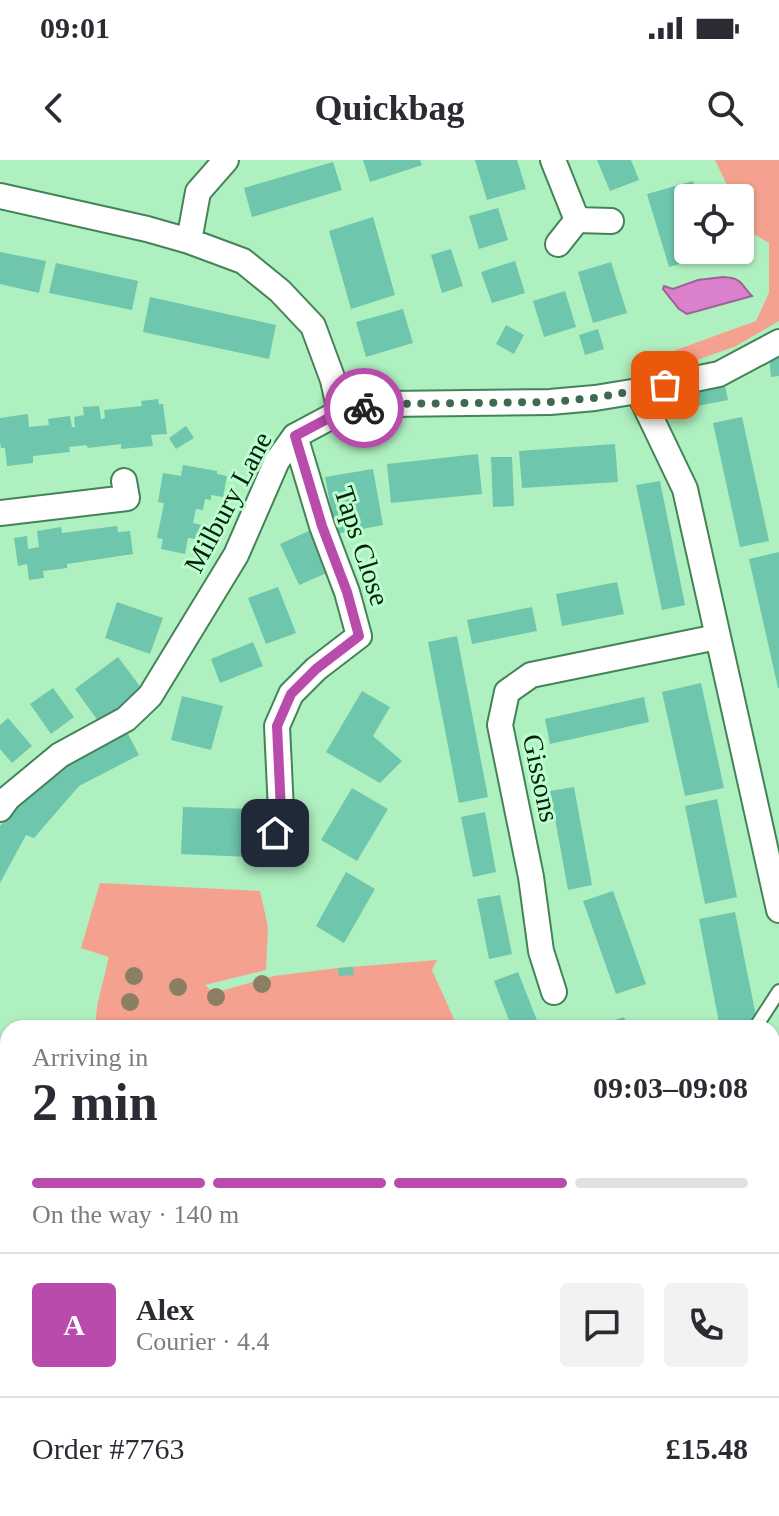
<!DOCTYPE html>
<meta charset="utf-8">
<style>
body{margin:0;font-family:Georgia,serif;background:#f2f2f3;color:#2b2b33;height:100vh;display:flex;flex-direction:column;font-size:30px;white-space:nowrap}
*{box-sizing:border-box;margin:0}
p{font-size:26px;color:#7c7c81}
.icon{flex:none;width:44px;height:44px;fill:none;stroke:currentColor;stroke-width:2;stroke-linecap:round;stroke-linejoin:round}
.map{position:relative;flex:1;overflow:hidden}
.details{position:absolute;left:0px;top:860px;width:780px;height:496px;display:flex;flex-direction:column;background:#fff;border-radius:24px 24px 0 0;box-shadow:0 2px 6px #0004}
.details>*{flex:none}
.tools{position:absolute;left:674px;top:24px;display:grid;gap:16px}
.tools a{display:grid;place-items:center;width:80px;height:80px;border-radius:8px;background:#fff;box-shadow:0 2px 6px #0004;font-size:40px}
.pin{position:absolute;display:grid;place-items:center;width:68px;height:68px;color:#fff;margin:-34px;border-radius:16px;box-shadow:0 4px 12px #0006}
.courier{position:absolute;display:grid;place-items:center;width:80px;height:80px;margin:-40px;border:6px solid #b84bab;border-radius:50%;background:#fff;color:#222;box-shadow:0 2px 10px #0007}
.summary em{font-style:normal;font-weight:700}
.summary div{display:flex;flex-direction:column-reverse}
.summary{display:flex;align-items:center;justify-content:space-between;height:136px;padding:0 32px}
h1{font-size:52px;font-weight:700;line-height:60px}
.bar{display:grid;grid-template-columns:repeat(4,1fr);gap:12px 8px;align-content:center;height:96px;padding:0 32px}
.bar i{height:10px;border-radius:6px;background:#e1e1e2}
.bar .current{background:#b84bab}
.bar p{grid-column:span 4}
.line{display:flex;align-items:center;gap:20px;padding:0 32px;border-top:2px solid #e1e1e2}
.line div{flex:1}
.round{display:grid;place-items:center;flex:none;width:84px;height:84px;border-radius:8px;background:#f2f2f3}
.status{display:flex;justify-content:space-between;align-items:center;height:56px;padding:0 40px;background:#fff;direction:ltr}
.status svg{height:22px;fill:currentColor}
header{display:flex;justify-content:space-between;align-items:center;height:104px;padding:0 32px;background:#fff;font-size:36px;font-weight:700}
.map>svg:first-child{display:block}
.green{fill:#f5a18f}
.water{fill:#db80cd;stroke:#9b6394;stroke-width:2}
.building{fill:#6ec6ac}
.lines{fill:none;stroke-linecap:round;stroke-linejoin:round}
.lane-casing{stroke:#448358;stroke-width:16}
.street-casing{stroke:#448358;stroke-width:28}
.lane{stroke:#fff;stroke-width:12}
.street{stroke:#fff;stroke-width:24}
.tree{fill:#8a7f62}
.done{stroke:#41694d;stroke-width:8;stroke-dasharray:0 14.4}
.route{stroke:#b84bab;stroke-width:10}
.labels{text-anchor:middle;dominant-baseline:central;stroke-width:6;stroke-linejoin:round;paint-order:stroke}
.street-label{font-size:28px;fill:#06200f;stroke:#bcfecd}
</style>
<div class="status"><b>09:01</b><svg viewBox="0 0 49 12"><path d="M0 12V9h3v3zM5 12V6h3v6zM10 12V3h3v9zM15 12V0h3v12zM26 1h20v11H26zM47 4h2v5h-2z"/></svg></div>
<header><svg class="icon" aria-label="back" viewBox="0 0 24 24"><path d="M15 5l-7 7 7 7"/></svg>Quickbag<svg class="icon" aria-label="search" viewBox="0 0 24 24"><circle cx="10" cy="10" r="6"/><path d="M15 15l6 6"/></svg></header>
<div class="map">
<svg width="779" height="1356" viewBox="0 0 779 1356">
<rect width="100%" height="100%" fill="#aff0c0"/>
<path class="green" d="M715,0H779V161L734,187L655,215L652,204L667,197L676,190L756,161L769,133V83L740,66V38H731L728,27Z
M100,723L260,731L268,767L266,810L205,825L214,833L274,816L338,808L437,800L432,810L458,868H95L97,846L109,797L81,788Z"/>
<path class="water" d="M723,117C743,118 740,124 752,136L687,154L679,149L663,129L664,126L673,129L698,120Z"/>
<path class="building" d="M363,0H420L422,5L370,22Z
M475,0H517L526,29L487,40Z
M597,0H631L639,20L610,31Z
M333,2L342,30L252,57L244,28Z
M693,21L698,38H688V90H714L715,94L669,107L647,34Z
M498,48L508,80L479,89L469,56Z
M373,57L395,135L351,149L329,71Z
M451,89L463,126L442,133L431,95Z
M0,92L46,101L39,133L0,124Z
M515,101L525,133L492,143L481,112Z
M611,102L627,153L593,163L578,112Z
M56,103L138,121L132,150L49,133Z
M565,131L576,167L544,177L533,141Z
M150,137L276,165L269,199L143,172Z
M403,149L413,183L366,197L356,162Z
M506,165L524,175L514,194L496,184Z
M598,169L604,189L585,195L579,175Z
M779,195V216L771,217L769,196Z
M724,220L728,240L697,246L693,226Z
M158,239L159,244H163L167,274L151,275L153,286L121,289V284L88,288L86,285L78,286L69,287L70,292L33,296V303L7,306L5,288H1L0,282V258L28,254L29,267L49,265L48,259L70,256L72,267H75L74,257L84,255L83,247L99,246L101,259L105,258L104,250L142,246L141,241Z
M742,257L769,381L740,387L713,263Z
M186,266L194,278L176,289L169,278Z
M615,284L618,322L522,328L519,291Z
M478,294L482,334L391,343L387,304Z
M491,297H512L514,346L493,347Z
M183,305L217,311V314L227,316L223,337L211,335V340L205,339L203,350L196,349L193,363L207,366L204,380L188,378L185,394L161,389L163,379L157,378L164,343L158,342L163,313L181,316Z
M373,309L383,365L336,374L325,317Z
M660,321L685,445L662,450L636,325Z
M117,366L118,372L130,371L133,394L67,404V408L43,411L44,418L29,420L27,404L18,406L14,378L27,376L28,389L39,387L37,371L61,367L62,373Z
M311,370L329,412L299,425L280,384Z
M779,392V528H778L749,399Z
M617,422L624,454L562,466L556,434Z
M278,427L296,473L266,484L248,438Z
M117,442L163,458L150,494L105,478Z
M532,447L537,471L472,484L467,460Z
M457,476L488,637L459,643L428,482Z
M253,482L263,506L220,523L211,499Z
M118,497L145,533L101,565L75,529Z
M701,523L724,628L685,636L662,532Z
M53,528L74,557L51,574L30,544Z
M362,531L390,547L373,576L402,601L380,623L326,592Z
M182,536L223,546L211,590L171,580Z
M644,537L649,562L550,584L545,559Z
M8,558L32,586L12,603L0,589V565Z
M127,572L139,595L79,626L34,678L26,675L0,723V666L21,641L63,606Z
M574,627L592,725L568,730L550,631Z
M352,628L388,649L357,701L321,680Z
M717,639L737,737L705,744L685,646Z
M183,647L253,649L250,697L181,694Z
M485,652L496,712L473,717L461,657Z
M346,712L375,729L344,783L316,766Z
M613,731L646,824L616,834L583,741Z
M500,735L512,794L489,799L477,739Z
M735,752L757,861L720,868L699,759Z
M353,807L354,815L339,816L338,808Z
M518,812L540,868H512L494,821Z
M624,857L628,868H601L599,865Z
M0,923L8,928V961L0,975Z
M0,1010L8,1012V1031L0,1029Z
M772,1031L779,1054V1068L772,1070Z
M0,1071L8,1072L5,1115L0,1114Z
M0,1284H8V1346L0,1347Z
M133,1348H174L153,1356H136Z
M220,1348H251L253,1356H199Z
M549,1348H587L590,1356H530Z
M672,1348H705L704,1356L672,1355Z"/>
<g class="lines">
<defs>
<path id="lane" d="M755,868L779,831
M0,1129H8"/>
<path id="street" d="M553,0L577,60L611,61
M0,36L147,69L189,81L243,101L280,131L313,166L333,220L340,252
M189,81L198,32L226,0
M558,84L577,60
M638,231L685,329L779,750
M0,353L127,338L124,321
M0,649L8,638L60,595L126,559L150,536L236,395L277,301L295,276L340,252L388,244L550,242L595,238L638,231L719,214L779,182
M275,673L281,651L277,566L291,534L316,509L359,476L347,432L322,366L295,276
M554,832L541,791L531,717L500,565L507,532L531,515L717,477
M72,1356L77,1348
M757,1356L758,1348"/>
</defs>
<use href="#lane" class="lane-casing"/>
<use href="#street" class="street-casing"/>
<use href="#lane" class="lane"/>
<use href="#street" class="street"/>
</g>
<g class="tree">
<circle cx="134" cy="816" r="9"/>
<circle cx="262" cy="824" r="9"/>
<circle cx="178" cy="827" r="9"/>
<circle cx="216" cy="837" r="9"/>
<circle cx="130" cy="842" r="9"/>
</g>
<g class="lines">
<path class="done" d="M364,248L388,244L550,242L595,238L665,225"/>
<path class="route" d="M275,673L281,651L277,566L291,534L316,509L359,476L347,432L322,366L295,276L340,252L364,248"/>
</g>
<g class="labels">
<g class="street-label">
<text transform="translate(228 342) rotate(-62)">Milbury Lane</text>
<text transform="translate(362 386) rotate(72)">Taps Close</text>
<text transform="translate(541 618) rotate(78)">Gissons</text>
</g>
</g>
</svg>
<div class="tools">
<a><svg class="icon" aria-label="locate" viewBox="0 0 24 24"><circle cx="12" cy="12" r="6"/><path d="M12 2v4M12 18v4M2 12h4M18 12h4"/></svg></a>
</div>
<div class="pin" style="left:665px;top:225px;background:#ea580c"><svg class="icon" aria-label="bag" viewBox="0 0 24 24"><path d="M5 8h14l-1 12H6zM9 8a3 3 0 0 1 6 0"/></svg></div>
<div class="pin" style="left:275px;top:673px;background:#1f2937"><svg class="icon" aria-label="home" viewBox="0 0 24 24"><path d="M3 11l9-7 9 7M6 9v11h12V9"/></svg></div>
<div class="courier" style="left:364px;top:248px"><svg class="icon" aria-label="bike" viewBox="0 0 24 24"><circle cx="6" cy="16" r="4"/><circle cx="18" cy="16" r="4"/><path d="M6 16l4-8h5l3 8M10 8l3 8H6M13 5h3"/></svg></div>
<section class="details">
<div class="summary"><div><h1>2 min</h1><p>Arriving in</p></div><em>09:03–09:08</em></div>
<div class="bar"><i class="current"></i><i class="current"></i><i class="current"></i><i></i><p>On the way · 140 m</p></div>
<div class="line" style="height:144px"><b class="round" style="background:#b84bab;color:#fff">A</b><div><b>Alex</b><p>Courier · 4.4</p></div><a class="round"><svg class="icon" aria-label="chat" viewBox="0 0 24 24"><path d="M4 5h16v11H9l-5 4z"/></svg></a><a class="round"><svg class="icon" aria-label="phone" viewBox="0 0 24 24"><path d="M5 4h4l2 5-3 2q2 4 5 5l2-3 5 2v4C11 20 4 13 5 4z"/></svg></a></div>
<div class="line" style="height:104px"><div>Order #7763</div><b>£15.48</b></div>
</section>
</div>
